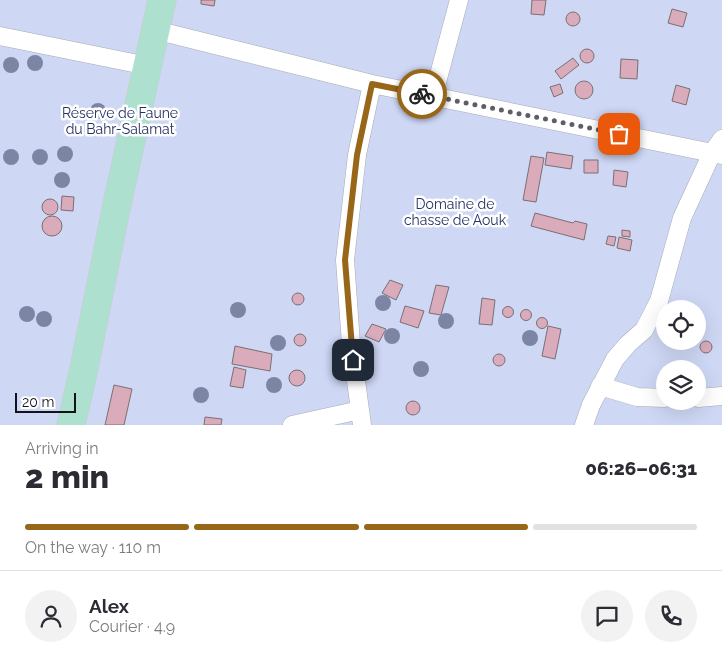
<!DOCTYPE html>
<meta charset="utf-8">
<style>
body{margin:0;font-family:Raleway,sans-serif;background:#f2f2f3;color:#2b2b33;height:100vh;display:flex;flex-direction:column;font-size:19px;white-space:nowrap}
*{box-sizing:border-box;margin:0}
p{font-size:16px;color:#7c7c81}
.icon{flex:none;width:28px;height:28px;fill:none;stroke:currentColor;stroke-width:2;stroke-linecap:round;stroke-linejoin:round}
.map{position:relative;height:425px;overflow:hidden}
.sheet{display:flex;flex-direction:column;background:#fff;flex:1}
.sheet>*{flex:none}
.buttons{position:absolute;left:656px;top:300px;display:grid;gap:10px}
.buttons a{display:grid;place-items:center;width:50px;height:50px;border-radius:50%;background:#fff;box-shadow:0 5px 20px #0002;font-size:25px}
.scale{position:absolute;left:15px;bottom:12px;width:61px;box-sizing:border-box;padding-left:5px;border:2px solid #121317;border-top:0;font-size:14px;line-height:18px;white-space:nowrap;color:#121317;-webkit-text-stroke:4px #fff;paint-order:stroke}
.pin{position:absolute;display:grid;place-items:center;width:42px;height:42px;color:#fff;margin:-21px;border-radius:10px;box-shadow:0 2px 8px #0006}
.courier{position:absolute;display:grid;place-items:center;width:50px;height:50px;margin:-25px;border:4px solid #986619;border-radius:50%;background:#fff;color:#222;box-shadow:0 1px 6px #0007}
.overview em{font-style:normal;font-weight:800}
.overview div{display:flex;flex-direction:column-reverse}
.overview{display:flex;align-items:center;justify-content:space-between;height:85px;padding:0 25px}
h1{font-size:32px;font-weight:800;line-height:38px}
.bar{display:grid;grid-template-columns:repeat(4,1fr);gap:8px 5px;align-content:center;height:60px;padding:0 25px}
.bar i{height:6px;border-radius:4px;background:#e1e1e2}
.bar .current{background:#986619}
.bar p{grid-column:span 4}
.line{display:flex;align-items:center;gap:12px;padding:0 25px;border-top:1px solid #e1e1e2}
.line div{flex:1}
.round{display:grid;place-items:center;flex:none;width:52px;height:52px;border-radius:26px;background:#f2f2f3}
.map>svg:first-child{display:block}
.green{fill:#ced7f4;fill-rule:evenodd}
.building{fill:#daacbb;stroke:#7a6f72}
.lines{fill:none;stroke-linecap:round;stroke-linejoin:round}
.street-casing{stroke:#a8abb6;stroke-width:19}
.primary-casing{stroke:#cbcbcc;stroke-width:29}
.street{stroke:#fff;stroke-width:18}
.primary{stroke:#aee0d0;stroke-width:28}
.tree{fill:#7d85a5}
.done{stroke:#5d5f65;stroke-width:5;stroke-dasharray:0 9}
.route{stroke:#986619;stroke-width:6}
.labels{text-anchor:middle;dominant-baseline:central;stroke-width:5;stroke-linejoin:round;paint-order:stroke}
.park-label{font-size:14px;fill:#253162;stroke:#fff}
</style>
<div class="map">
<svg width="722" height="425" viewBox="0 0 722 425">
<rect width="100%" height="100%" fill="#e8ecf7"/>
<path class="green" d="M0,0H722V425H0ZM665,309H698V341H665ZM665,369H698V401H665Z"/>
<path class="building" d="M201,0H215L214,6L201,4Z
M532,0H546L544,15L531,14Z
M672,9L687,13L683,27L668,23Z
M566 19a7 7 0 1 1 14 0a7 7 0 1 1-14 0Z
M580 56a7 7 0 1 1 14 0a7 7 0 1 1-14 0Z
M573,58L579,65L561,79L555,71Z
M621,59L638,60L637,79L620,78Z
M575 90a9 9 0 1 1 18 0a9 9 0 1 1-18 0Z
M560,84L563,93L554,97L550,87Z
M676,85L690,89L686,105L672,101Z
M547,152L573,156L571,169L545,165Z
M531,156L544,158L536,202L523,200Z
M584,160H598V173H584Z
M614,170L628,172L626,187L613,185Z
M62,196L74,197L73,211L61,210Z
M42 207a8 8 0 1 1 16 0a8 8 0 1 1-16 0Z
M535,213L573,223L575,221L587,224L584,240L531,226Z
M42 226a10 10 0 1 1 20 0a10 10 0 1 1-20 0Z
M622,230L630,231V237L622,236Z
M608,236L616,237L614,246L606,244Z
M619,237L632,240L630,251L617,248Z
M390,280L403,285L396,300L382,293Z
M436,285L449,287L441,315L429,313Z
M292 299a6 6 0 1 1 12 0a6 6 0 1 1-12 0Z
M482,298L495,300L492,325L479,324Z
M405,306L424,311L418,328L400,322Z
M502.5 312a5.5 5.5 0 1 1 11 0a5.5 5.5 0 1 1-11 0Z
M520.5 315a5.5 5.5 0 1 1 11 0a5.5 5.5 0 1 1-11 0Z
M536.5 323a5.5 5.5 0 1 1 11 0a5.5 5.5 0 1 1-11 0Z
M372,324L386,329L379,342L365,336Z
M548,326L561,329L555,359L542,356Z
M294 340a6 6 0 1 1 12 0a6 6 0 1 1-12 0Z
M700 347a6 6 0 1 1 12 0a6 6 0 1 1-12 0Z
M235,346L272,354L270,371L232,364Z
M493 360a6 6 0 1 1 12 0a6 6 0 1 1-12 0Z
M234,367L246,370L243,388L230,386Z
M289 378a8 8 0 1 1 16 0a8 8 0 1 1-16 0Z
M114,385L132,389L124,425H105Z
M406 408a7 7 0 1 1 14 0a7 7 0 1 1-14 0Z
M205,417L222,419L221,425H204Z"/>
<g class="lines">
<defs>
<path id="street" d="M155,30L372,84L722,155
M0,36L148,66
M433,97L459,0
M600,386L637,397L665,398
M698,398L722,396
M292,425L360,410
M362,425L351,344L345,260L357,155L372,84
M584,425L591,405L615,359L628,344L644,330L659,301L682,218L712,153L722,139"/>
<path id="primary" d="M71,425L83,373L116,209L162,0"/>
</defs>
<use href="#street" class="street-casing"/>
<use href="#primary" class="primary-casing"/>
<use href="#street" class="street"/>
<use href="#primary" class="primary"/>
</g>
<g class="tree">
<circle cx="35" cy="63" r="8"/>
<circle cx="11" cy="65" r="8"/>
<circle cx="98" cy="111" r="8"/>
<circle cx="65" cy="154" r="8"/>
<circle cx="11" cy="157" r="8"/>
<circle cx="40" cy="157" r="8"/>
<circle cx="62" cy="180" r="8"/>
<circle cx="383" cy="303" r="8"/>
<circle cx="238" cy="310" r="8"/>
<circle cx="27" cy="314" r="8"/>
<circle cx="44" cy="319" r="8"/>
<circle cx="446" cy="321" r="8"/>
<circle cx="392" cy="336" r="8"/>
<circle cx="530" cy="338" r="8"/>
<circle cx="278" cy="343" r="8"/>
<circle cx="421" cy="369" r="8"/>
<circle cx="274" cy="385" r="8"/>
<circle cx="201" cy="395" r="8"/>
</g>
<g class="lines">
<path class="done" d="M422,94L619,134"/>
<path class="route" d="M353,360L345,260L357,155L372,84L422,94"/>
</g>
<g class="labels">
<g class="park-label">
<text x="120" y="113">Réserve de Faune<tspan x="120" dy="16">du Bahr-Salamat</tspan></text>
<text x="455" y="204">Domaine de<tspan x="455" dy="16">chasse de Aouk</tspan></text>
</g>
</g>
</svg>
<div class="buttons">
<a><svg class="icon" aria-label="locate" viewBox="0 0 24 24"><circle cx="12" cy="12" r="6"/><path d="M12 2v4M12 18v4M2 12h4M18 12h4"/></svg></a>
<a><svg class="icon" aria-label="layers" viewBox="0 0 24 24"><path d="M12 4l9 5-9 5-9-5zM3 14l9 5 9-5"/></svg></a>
</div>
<div class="scale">20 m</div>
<div class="pin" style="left:619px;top:134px;background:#ea580c"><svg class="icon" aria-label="bag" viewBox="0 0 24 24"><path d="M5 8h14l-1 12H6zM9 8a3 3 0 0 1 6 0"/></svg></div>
<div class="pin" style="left:353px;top:360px;background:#1f2937"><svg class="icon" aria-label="home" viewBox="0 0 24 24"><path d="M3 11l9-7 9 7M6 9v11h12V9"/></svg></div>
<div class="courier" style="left:422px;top:94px"><svg class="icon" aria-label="bike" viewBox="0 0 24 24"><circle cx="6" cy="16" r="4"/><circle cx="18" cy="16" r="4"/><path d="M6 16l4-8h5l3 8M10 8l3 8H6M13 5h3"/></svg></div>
</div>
<section class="sheet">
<div class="overview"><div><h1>2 min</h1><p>Arriving in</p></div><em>06:26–06:31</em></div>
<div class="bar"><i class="current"></i><i class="current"></i><i class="current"></i><i></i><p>On the way · 110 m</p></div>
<div class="line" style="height:90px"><a class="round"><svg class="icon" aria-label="person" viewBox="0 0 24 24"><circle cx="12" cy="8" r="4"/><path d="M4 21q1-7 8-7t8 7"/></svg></a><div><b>Alex</b><p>Courier · 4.9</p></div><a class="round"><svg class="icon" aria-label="chat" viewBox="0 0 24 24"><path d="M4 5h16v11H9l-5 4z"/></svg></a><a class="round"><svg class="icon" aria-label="phone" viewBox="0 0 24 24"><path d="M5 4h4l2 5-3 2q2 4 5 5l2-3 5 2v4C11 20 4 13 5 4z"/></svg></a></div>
</section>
